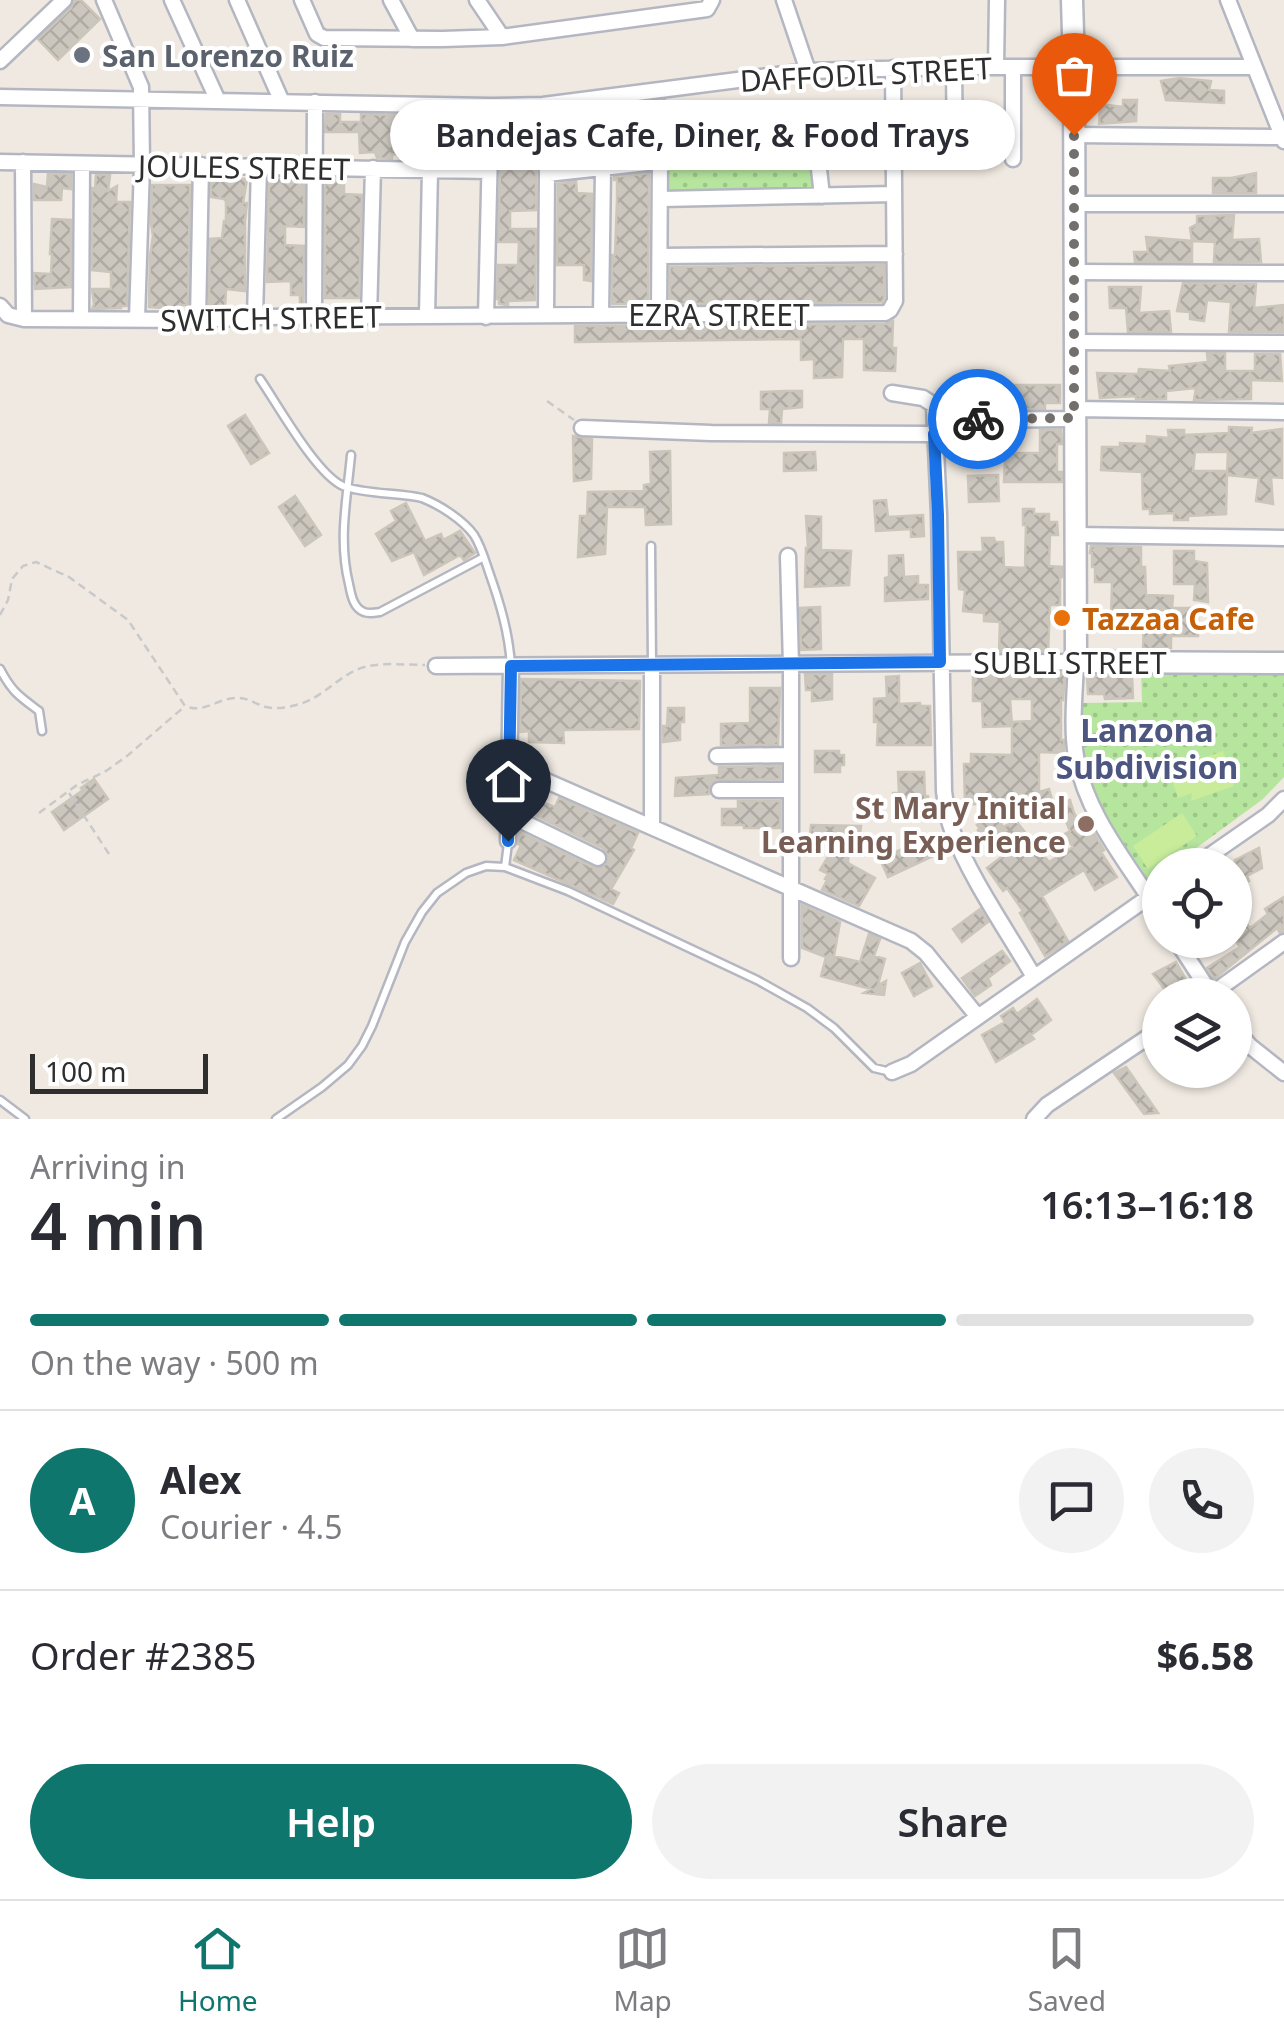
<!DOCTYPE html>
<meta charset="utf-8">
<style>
body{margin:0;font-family:"Noto Sans",sans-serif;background:#f2f2f3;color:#2b2b33;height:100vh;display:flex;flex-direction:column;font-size:38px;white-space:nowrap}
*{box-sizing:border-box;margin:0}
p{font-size:32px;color:#7c7c81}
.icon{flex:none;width:55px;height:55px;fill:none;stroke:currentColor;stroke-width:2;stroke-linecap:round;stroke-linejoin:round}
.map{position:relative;height:1119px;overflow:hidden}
.sheet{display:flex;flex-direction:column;background:#fff;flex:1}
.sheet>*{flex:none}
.buttons{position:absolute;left:1142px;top:848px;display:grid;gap:20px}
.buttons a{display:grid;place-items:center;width:110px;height:110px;border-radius:50%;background:#fff;box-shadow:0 2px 8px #0004;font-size:50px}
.scale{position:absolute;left:30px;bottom:25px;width:178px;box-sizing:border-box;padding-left:10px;border:5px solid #2e2e2e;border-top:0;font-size:28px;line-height:35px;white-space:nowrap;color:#2e2e2e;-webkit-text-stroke:8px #fff;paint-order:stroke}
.pin{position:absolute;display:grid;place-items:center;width:85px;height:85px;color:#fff;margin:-102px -42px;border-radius:50% 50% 50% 0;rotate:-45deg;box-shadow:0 0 10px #0007}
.pin .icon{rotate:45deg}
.courier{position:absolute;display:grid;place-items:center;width:100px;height:100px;margin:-50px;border:8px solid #1a73e8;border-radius:50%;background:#fff;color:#222;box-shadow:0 2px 12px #0007}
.bubble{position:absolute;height:70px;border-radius:35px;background:#fff;box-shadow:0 2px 8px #0004;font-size:32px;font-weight:600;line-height:70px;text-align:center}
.head em{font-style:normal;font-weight:600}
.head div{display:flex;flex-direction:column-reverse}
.head{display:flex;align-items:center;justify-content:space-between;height:170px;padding:0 30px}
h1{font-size:65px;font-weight:600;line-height:75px}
.bar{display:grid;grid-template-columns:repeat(4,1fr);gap:15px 10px;align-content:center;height:120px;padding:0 30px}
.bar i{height:12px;border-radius:8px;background:#e1e1e2}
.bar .active{background:#0f766e}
.bar p{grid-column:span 4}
.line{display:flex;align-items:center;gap:25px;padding:0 30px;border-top:2px solid #e1e1e2}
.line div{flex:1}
.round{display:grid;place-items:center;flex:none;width:105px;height:105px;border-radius:52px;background:#f2f2f3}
.primary-button{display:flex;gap:20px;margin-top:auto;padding:20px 30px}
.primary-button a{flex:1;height:115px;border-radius:60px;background:#0f766e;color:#fff;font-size:40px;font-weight:600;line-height:115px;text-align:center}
.primary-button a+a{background:#f2f2f3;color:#2b2b33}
.dock{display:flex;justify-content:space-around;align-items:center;height:140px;border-top:2px solid #e1e1e2;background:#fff;font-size:28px;color:#7c7c81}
.dock a{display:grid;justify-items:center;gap:5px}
.dock .active{color:#0f766e}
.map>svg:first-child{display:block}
.park{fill:url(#park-dots)}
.pitch{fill:#c9ec9a}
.building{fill:url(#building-cross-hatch);stroke:#cbc5ba;stroke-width:2.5}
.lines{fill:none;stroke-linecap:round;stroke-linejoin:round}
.lane-casing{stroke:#b4b7c1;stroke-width:11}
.street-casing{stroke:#b4b7c1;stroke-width:19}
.secondary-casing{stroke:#b4b7c1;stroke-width:25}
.path{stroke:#c9c9c9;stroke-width:2.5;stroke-dasharray:8 5;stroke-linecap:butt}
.lane{stroke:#fff;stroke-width:6}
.street{stroke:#fff;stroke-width:14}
.secondary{stroke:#fff;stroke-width:20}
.done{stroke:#726f6d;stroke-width:10;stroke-dasharray:0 18}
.route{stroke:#1a73e8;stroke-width:12}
.worship-dot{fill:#6b7280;stroke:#fff;stroke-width:4}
.food-dot{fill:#e8710a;stroke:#fff;stroke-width:4}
.education-dot{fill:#8d6e63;stroke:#fff;stroke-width:4}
.labels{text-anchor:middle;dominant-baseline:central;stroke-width:8;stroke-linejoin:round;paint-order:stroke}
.worship-label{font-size:30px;font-weight:bold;fill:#5b616d;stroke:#fff;text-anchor:start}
.street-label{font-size:30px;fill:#2e2e2e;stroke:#fff}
.food-label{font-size:30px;font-weight:bold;fill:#c56008;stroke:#fff;text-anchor:start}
.education-label{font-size:30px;font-weight:bold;fill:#785e54;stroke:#fff;text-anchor:end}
.neighbourhood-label{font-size:32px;font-weight:bold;fill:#4d5680;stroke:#fff}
</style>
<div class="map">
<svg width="1284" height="1119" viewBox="0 0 1284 1119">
<defs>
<pattern id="park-dots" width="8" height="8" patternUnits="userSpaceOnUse" patternTransform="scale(2.5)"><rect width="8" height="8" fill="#b6e59e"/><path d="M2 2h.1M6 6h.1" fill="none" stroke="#9dc588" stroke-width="1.8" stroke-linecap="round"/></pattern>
<pattern id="building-cross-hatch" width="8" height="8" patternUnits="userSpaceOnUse" patternTransform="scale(2.5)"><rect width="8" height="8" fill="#cbc7bf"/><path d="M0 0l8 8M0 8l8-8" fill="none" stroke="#afaba4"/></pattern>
</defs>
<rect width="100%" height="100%" fill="#efe9e1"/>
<path class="park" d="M813,148L816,190L668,195V163Z
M1141,670L1284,672V777L1263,799L1173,865H1160V875L1150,882C1123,842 1090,799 1083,750C1081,735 1083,719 1083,703L1142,702Z"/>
<path class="pitch" d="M1223,751L1234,786L1191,801L1192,793L1178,798L1172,780L1183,776L1180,766Z
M1182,813L1197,836L1148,869L1133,846Z"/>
<path class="building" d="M74,0H81L100,19L58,60L38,39L71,8Z
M1179,78L1211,81L1209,90L1224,91V103L1166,100L1161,81Z
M665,100L668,123L651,125V119L632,123L633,132L615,135L611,107Z
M1123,100H1137L1136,121L1099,124L1100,104L1123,107Z
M326,114H340V122H361V114L446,116L445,142H466V160L392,154V159L377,158L375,152L360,153L359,132H325Z
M501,140H534L536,173V210L510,211V229H536L535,300L508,301V305L499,304V299H497L498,265H518L519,242H498Z
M649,173L648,304H612V255H615L617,200V180H614V177Z
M1256,173V193H1213V178H1231Z
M48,174H71V189L62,188L61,200H34V184L47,187Z
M96,174L110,175L108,191L117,186L116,202H130L127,306H121V308L92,309L94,304L92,289H111V272L92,270V188L95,189Z
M226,178L247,179L243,203H247L245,221V291L226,289L225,308H216L209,307L210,239L222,238L224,221H226V201L224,199L211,197V180H225Z
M269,178H304V227L285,226V245L304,246L303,306H300V295H291V281L267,282Z
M325,179H344V194L362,195L359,298H325Z
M576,181L577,193L592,194L591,281L584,280V265H557L558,184Z
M152,185H190L188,305H181V309L149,307L150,256L153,236L151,223Z
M1234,215L1232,240L1259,239L1261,262H1214L1215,242L1192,241L1190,228L1197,224V216Z
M52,219L71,220V287L35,289L34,273L51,274L52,254H50Z
M1146,237L1192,241V262H1135L1134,252H1148Z
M884,265V298L882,302L670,304V267Z
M1183,283L1256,284L1254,308L1284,305V332H1229L1231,302L1207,300L1204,321L1190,319V312L1177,311Z
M1109,287H1141L1139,313L1169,311L1171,332H1128L1126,308H1110Z
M893,321L892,348H896L895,371L864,370V339H843L842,377L814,378V359L801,360V339L575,342V326L885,324Z
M1207,353H1225V371H1255V354H1280L1282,381L1251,380V399L1194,400L1196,388L1166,391V399H1136V396L1100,398L1097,373L1138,374L1139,369L1170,371L1169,366L1208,362Z
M1003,380L1004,385H1060V403H1045V409H984L981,381Z
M785,391H802V407L782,409L781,423H769L770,409H761V392Z
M245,415L269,453L251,464L228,426Z
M1229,427L1252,428L1251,433L1282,429V478L1271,477L1273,504L1256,501L1259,478L1227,475L1228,452H1195L1193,471H1227L1226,514L1188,516V520H1174V513L1150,514V509H1143L1142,472L1101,470L1102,447H1120V443L1147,444V436L1169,438L1168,430H1184V435L1229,433Z
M981,430H992L993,453L960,454L959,437H967V432Z
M1040,430H1061L1062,444H1057V472H1062V482H1004L1005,453H1040Z
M573,436L592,439L591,479L574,481Z
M670,451L671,524L646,525L645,507H607L605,554L578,557L580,516H587L588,492L644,491V485L651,484L650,452Z
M815,452L816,470L784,471V453Z
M998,475L999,501L969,502L968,476Z
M295,496L321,535L305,546L279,507Z
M886,500L888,517L923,515L924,536L911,537V529L876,531L874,501Z
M406,503L425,541L441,534L443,540L460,531L475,553L464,560L460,555L424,575L414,552L392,561L376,534L396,521L391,511Z
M1023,509H1034V514H1049V522H1057L1058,535H1050L1049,566L1062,567V577H1060V605H1050L1048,652H999L1000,622L984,621V613L963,611L965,590L959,589L958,552H983L982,538H994L995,542H1003L1004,567L1025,568L1026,525H1023Z
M806,516L821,517V550L851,551L849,585L805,587L806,548H808Z
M1091,546L1141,547V567H1145L1146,595L1173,596L1172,608H1198V636H1171V648L1143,649L1144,619L1111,617L1112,582H1095V567H1092V553H1090Z
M1174,551H1194V561L1207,563L1208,602L1194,600L1195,584H1174Z
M903,555L904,577L918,576V585H928V599L885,601V578L889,577V556Z
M820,607L821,649L801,650L800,608Z
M1065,673L1063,700H1061V740H1064V753L1039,752V792L1049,789L1056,813L1037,819L1033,804L1006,812L1005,809L1022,799L965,805L964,764H971V754L1012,755V722L1032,721V699H1010L1012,726L983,727L982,701H973V676L1011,675V679Z
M805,674H832V699L812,701V690H806Z
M899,676V704L920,703V706H930L931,745H877L878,722H874V699L887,698L886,677Z
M1087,676H1132L1133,698L1105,699L1104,694H1088Z
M521,679L640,681L639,729L563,730L564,743L529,742V731L520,732Z
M750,688H780L778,745H721V724L750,723Z
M668,708H684V722H680V740L663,742V726H667Z
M815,751H839V755H844V765H840V772H815Z
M780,766V779L718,780L710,784L709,794L675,796L676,778L719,775V767Z
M898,772H924L925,796H928V807H935L938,819L910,821L907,806L894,808L893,793H899Z
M94,779L108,799L64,830L52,812L83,790L81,788Z
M520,781L542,791L539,801L555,807L559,798L638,833L631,848L634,850L611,889L619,893L613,904L514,860L521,845L518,844L519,832L594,868L603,867L609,858L603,848L520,808L523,795L519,793Z
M1070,800L1074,813L1088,837L1094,833L1104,850L1101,852L1117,877L1095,890L1084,870L1042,896L1068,941L1045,956L1020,913L1023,911L1007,888L1003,891L987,868L1012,849L1003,833L986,844L978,830L980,829L977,825L996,814L1003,827L1016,821L1049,862L1073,847L1065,834L1070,831L1059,805Z
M738,801H780V828H744V825H722V809H738Z
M811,825L861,826L859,842H849L848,863L875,878L859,906L822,890L827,880L825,879L828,874L820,870L837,842L814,841L815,834L810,835Z
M934,835L942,852L888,877L880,859Z
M1259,848L1262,868L1247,876L1249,881L1235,888V860Z
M1284,897V931L1280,933L1277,928L1214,979L1207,968L1240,947L1235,940V925L1243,919L1250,928L1268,914L1265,909Z
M802,905L840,922L834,956L860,962L869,934L880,939L874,956L885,959L878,985L886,981L884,995L864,993L871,989L821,976L826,957L802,948Z
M980,909L988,922L962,942L953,929Z
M1002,951L1010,961L988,978L991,985L975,996L962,978Z
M1176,962L1188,983L1191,982L1199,995H1169L1153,974Z
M920,963L932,986L914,996L902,973Z
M1037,999L1051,1020L1031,1035L1034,1039L996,1062L982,1035L1005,1022L1001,1016L1013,1008L1017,1014Z
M1126,1067L1158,1113L1144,1114L1114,1073Z"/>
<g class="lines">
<defs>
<path id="lane" d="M260,379C278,405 316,474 343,486C363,494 400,493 422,498C440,505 463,520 474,535C481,546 485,560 489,572C500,603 509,633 511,666
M351,455C347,499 338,540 349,584C351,594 353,608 364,612C369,614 374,613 380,612L484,557
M651,546L652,665
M0,669C12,692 19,696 39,711L42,731
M505,867L508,843
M0,1100L25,1119
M276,1119L322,1087L348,1065L362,1046L372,1026L405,942L422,912L437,893L466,873L486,866L505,867L568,891L757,980L807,1008L834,1028L874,1068L891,1072"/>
<path id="street" d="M104,0L141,87L142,166L137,319
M172,0L218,101
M237,0L282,102
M302,0L317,34L324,38L443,39L502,37L707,9L712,0
M391,0L412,39
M477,0L502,37
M784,0L808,71
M1228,0L1284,141
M0,61L64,0
M954,67L955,160
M996,67L997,0
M1013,67V159
M0,97L491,106L543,105L808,71L954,67H1254
M543,105L547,174L546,315
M1074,135L1282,137
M0,162L489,171
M23,162L24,319
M547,174L811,145L817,151L822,196
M662,199L894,194
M1073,204H1284
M660,256L895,254
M1074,272L1284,273
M0,306L8,315L24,319L198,320L255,317L885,313L890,310L895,301L893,68
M659,314L660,160
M601,315L603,168
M427,316L430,170
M255,317L259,167
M369,317L373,168
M486,317L491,106
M314,318L315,102
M81,319L82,164
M198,320L201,165
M1074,342L1284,343
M892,393L923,398L934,405L939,515L944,791C946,805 947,818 952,830C970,878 1008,932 1034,977
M1074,409L1284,412
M582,428L711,433L934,434
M935,433L943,423L951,420L1074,419
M1075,535L1284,538
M788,556L791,665V958
M436,666L1076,662C1075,691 1071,728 1076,756C1086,816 1129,864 1160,915
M652,666V826
M717,756L791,755
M510,765L911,941L926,953L978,1017
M719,790H791
M509,815L598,858
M508,841L511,666
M1196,865L1268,815L1284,799
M1176,940L1212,995
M1210,995L1284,942
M1235,1028L1250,1046L1284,1073
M892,1072L911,1064L1160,889
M1034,1119L1047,1105L1160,1029"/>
<path id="secondary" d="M1072,0L1074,66L1076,662L1284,663"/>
</defs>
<use href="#lane" class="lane-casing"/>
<use href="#street" class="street-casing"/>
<use href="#secondary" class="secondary-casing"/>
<path class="path" d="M547,401L574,420
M0,615L8,600L12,579L23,566L36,562L69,577L128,620L185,706C205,714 217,698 237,698C247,697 255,704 266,707C275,709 286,708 296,705C319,700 335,680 356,670C376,661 403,665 425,665
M69,793L109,854
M39,813L77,785L106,771L127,756L184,707"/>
<use href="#lane" class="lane"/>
<use href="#street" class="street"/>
<use href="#secondary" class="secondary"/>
</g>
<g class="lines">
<path class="done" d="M978,419L1074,418V135"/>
<path class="route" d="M508,841L511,666L940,662L938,515L934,434C945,417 959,419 978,419"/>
</g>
<circle class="worship-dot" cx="82" cy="55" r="10"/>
<circle class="food-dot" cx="1062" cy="618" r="10"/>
<circle class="education-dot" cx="1086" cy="824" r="10"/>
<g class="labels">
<g class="worship-label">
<text x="102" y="55">San Lorenzo Ruiz</text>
</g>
<g class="street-label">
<text transform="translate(866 74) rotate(-3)">DAFFODIL STREET</text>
<text transform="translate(244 167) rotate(1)">JOULES STREET</text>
<text x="719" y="314">EZRA STREET</text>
<text transform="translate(271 318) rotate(-1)">SWITCH STREET</text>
<text x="1070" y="662">SUBLI STREET</text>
</g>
<g class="food-label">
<text x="1082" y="618">Tazzaa Cafe</text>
</g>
<g class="education-label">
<text x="1066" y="807">St Mary Initial<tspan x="1066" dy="34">Learning Experience</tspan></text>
</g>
<g class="neighbourhood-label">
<text x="1147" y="729">Lanzona<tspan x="1147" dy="37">Subdivision</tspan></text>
</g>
</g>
</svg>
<div class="buttons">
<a><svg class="icon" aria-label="locate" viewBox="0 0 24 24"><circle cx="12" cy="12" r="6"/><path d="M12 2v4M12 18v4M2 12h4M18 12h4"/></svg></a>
<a><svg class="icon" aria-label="layers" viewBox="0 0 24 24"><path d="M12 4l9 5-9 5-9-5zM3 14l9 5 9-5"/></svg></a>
</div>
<div class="scale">100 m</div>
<div class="pin" style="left:1074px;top:135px;background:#ea580c"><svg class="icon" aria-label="bag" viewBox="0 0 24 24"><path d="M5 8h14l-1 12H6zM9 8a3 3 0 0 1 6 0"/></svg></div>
<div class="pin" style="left:508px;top:841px;background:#1f2937"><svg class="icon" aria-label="home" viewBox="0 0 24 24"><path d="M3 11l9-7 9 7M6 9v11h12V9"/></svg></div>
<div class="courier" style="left:978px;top:419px"><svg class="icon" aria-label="bike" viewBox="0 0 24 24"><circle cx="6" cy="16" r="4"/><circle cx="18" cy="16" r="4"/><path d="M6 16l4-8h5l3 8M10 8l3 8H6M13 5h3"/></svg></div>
<div class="bubble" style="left:390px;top:100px;width:625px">Bandejas Cafe, Diner, &amp; Food Trays</div>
</div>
<section class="sheet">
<div class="head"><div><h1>4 min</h1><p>Arriving in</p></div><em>16:13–16:18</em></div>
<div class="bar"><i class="active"></i><i class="active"></i><i class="active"></i><i></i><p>On the way · 500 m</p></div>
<div class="line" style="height:180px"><b class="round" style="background:#0f766e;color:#fff">A</b><div><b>Alex</b><p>Courier · 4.5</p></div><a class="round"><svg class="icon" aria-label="chat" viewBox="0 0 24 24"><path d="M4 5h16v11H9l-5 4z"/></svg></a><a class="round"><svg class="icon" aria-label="phone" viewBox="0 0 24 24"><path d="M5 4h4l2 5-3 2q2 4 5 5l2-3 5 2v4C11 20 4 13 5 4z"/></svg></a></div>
<div class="line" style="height:130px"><div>Order #2385</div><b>$6.58</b></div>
<div class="primary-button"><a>Help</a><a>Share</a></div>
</section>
<nav class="dock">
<a class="active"><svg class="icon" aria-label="home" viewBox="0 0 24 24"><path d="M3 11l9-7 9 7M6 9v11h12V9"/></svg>Home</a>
<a><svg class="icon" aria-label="map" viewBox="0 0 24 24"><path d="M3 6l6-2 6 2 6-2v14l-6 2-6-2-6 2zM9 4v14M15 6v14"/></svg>Map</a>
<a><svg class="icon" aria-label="saved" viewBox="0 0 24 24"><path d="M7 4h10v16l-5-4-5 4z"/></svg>Saved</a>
</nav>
